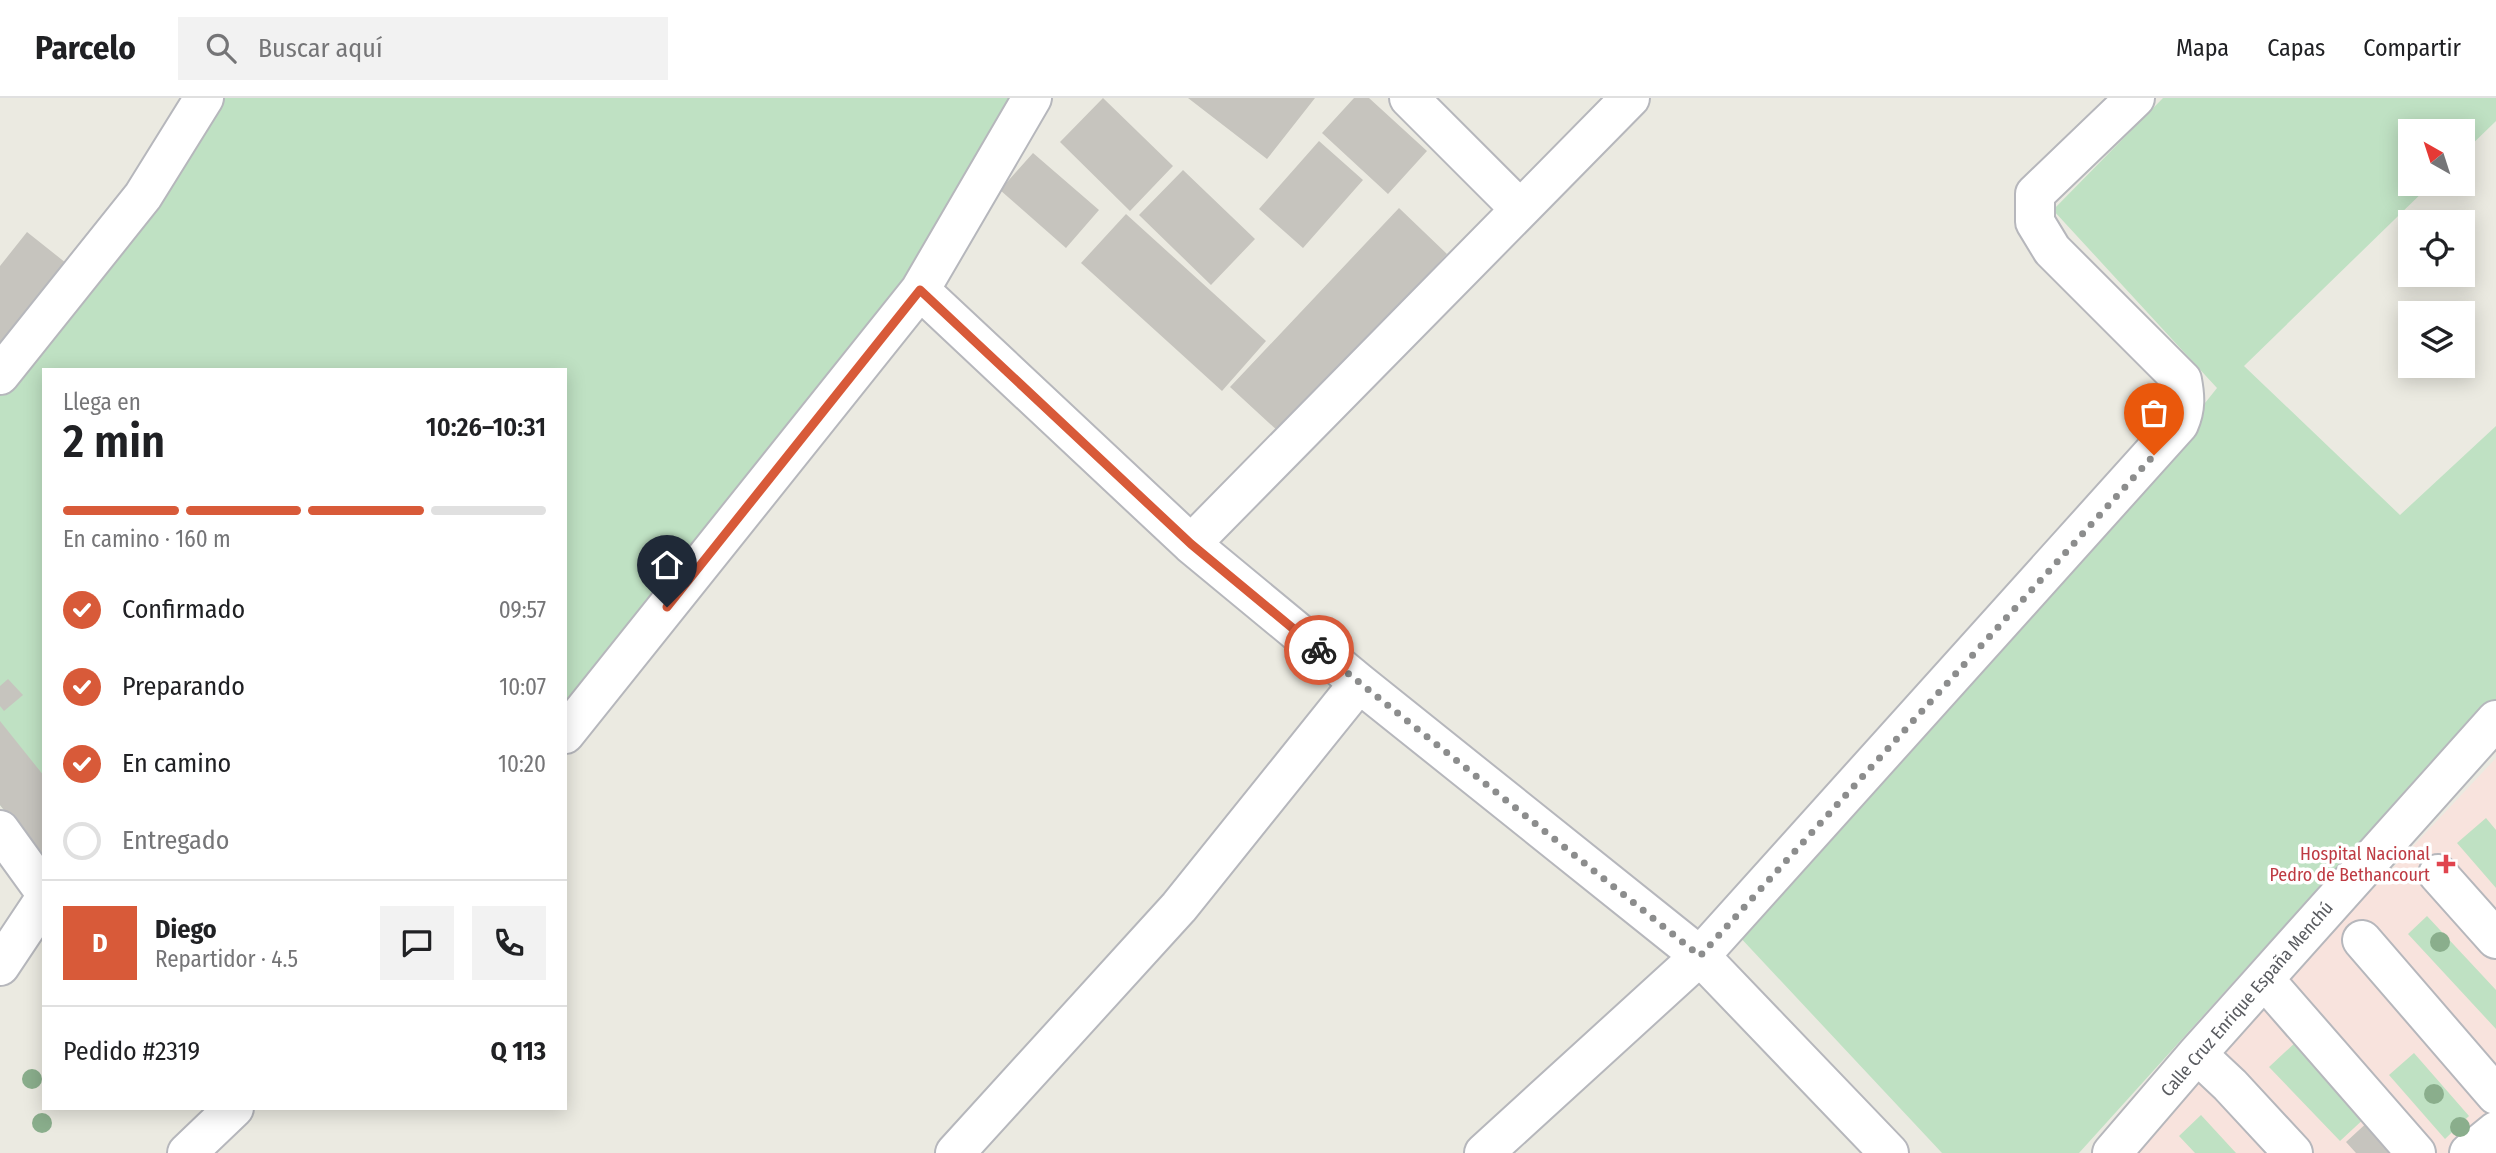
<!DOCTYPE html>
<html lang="es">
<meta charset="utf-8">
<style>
body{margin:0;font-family:"Fira Sans Condensed",sans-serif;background:#f2f2f2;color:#202124;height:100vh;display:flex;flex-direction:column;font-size:26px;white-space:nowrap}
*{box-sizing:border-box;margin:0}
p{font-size:23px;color:#757577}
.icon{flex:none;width:38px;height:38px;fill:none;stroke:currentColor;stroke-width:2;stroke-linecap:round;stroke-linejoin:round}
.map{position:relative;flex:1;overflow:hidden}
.drawer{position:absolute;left:42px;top:270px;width:525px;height:742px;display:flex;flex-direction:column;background:#fff;border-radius:0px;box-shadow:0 4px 18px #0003}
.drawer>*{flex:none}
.needle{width:46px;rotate:321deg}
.controls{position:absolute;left:2398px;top:21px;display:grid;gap:14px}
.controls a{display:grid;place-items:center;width:77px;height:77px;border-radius:0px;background:#fff;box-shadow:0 4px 18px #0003;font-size:35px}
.pin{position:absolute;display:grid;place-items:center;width:60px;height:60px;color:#fff;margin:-72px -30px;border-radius:50% 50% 50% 0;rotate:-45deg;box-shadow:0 0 7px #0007}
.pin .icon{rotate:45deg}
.courier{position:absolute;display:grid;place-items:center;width:70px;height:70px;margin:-35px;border:5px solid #d85a39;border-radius:50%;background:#fff;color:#222;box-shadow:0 2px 9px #0007}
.headline em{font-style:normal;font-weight:600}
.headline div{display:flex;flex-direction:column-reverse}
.headline{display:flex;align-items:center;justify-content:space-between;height:119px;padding:0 21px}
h1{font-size:46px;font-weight:600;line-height:52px}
.bar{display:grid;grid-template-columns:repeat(4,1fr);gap:10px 7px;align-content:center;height:84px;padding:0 21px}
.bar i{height:9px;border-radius:5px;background:#e0e0e0}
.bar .selected{background:#d85a39}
.bar p{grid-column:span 4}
.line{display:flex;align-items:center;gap:18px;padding:0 21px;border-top:2px solid #e0e0e0}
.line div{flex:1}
.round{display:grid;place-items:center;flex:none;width:74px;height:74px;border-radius:0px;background:#f2f2f2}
ol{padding:0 21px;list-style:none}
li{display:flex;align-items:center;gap:21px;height:77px}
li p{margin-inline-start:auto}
li .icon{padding:7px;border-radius:50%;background:#d85a39;color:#fff;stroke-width:4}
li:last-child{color:#757577}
li i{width:38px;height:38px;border:4px solid #e0e0e0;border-radius:50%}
header{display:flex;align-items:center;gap:42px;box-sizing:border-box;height:98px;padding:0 35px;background:#fff;border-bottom:2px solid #e0e0e0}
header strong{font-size:33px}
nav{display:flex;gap:38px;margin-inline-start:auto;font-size:24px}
.search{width:490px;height:63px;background:#f2f2f2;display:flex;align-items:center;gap:18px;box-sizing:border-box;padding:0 24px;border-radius:0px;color:#757577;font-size:26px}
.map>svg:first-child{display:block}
.medical{fill:#f8e3dd}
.green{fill:#bfe1c3}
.building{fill:#c6c4be}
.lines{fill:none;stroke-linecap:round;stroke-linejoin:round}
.minor-casing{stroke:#b6b7bc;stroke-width:42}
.minor{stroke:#fff;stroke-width:38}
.tree{fill:#8aae8c}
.done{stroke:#8c8d8d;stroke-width:7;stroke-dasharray:0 12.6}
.route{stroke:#d85a39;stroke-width:9}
.health-dot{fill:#e0444e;stroke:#fff;stroke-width:2.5}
.labels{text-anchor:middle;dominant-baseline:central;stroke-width:7;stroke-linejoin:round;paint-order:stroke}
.health-label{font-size:18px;fill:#be3a42;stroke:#fff;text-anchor:end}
.street-label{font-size:18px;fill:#595b60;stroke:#fff}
</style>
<header>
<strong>Parcelo</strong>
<div class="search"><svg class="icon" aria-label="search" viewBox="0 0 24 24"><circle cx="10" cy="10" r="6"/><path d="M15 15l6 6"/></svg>Buscar aquí</div>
<nav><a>Mapa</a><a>Capas</a><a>Compartir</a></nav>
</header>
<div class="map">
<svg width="2496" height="1055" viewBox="0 0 2496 1055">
<rect width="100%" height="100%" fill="#ebeae1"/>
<path class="medical" d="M2496,660V1055H2133L2296,873Z"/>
<path class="green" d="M210,0H1012L900,188L565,624V271H44V762L0,707V286Z
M2163,0H2496V23L2462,56V33H2410V86H2431L2244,268L2400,417L2496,328V621L2304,806L2079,1055H1942L1737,836L2059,488L2217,290L2053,112Z
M2486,720L2496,732V790L2457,745Z
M2427,818L2496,892V931L2408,836Z
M2297,943L2368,1017L2340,1043L2269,969Z
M2414,955L2469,1018L2445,1041L2389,977Z
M2201,1017L2236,1055H2195L2179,1038Z"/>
<path class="building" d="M1103,0L1173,68L1130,113L1060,44Z
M1188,0H1315L1267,61Z
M1354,0H1369L1427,53L1388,96L1322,35Z
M1319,43L1363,82L1303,150L1259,111Z
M1033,55L1099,112L1066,150L1000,92Z
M1183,72L1255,141L1211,187L1139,117Z
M1399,110L1447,156L1280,335L1230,289Z
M1126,116L1266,243L1222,293L1081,165Z
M27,134L66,165L0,249V168Z
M8,581L23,597L4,613L0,608V588Z
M0,623L44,678V762L0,707Z
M2371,1021L2401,1055H2356L2346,1044Z"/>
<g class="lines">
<defs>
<path id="minor" d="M1409,0L1520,111
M920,192L1191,446L1359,585L1700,858L1889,1055
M0,277L143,98L204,0
M1191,446L1630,0
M565,636L920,192L1032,0
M0,732L44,793
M2438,776L2496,841
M2362,842L2496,997
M0,868L44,802
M2264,881L2416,1055
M2197,956L2230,987L2293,1055
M187,1055L234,1010
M955,1055L1179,809L1359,585
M1484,1055L1700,858L2179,326C2186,310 2185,298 2182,282L2052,152L2035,124V96L2135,0
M2112,1055L2197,956L2496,622
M2469,1055L2496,1033"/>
</defs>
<use href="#minor" class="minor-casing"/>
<use href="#minor" class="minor"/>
</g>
<g class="tree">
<circle cx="2440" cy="844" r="10"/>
<circle cx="32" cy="981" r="10"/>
<circle cx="2434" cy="996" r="10"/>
<circle cx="42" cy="1025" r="10"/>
<circle cx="2460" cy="1029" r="10"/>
</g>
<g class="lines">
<path class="done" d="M1319,552L1700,858L2154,357"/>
<path class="route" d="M667,509L920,192L1191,446L1319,552"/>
</g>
<path class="health-dot" d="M2442.5 755.5h7v7h7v7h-7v7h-7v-7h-7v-7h7z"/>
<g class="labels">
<g class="health-label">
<text x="2430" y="756">Hospital Nacional<tspan x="2430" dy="21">Pedro de Bethancourt</tspan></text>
</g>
<g class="street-label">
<text transform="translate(2247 901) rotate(-49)">Calle Cruz Enrique España Menchú</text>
</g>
</g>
</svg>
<div class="controls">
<a><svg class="needle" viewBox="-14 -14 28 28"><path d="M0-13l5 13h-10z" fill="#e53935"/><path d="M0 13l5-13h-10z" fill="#757577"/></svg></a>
<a><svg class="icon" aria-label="locate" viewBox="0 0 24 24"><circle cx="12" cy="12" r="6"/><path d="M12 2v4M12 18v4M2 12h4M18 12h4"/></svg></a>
<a><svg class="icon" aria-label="layers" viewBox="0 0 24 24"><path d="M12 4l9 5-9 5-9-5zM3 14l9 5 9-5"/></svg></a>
</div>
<div class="pin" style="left:2154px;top:357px;background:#ea580c"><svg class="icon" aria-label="bag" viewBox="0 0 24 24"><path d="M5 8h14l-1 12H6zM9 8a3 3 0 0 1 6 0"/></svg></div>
<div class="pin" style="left:667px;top:509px;background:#1f2937"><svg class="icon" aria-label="home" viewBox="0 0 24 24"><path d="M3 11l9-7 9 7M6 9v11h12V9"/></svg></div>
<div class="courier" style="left:1319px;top:552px"><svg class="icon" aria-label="bike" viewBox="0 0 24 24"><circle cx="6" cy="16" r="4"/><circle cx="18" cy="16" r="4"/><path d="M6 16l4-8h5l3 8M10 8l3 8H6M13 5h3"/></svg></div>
<section class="drawer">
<div class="headline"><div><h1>2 min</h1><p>Llega en</p></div><em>10:26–10:31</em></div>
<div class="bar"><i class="selected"></i><i class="selected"></i><i class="selected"></i><i></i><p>En camino · 160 m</p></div>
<ol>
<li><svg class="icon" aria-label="check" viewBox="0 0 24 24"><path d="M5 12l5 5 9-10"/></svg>Confirmado<p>09:57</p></li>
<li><svg class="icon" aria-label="check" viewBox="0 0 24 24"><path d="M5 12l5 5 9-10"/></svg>Preparando<p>10:07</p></li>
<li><svg class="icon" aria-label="check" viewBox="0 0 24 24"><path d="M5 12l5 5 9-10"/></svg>En camino<p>10:20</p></li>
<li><i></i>Entregado</li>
</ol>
<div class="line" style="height:126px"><b class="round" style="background:#d85a39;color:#fff">D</b><div><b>Diego</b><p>Repartidor · 4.5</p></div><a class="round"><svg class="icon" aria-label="chat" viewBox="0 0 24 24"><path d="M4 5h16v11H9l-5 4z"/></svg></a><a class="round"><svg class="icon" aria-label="phone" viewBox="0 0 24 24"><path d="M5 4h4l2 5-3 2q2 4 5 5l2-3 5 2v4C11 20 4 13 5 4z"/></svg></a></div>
<div class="line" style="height:91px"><div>Pedido #2319</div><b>Q 113</b></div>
</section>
</div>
